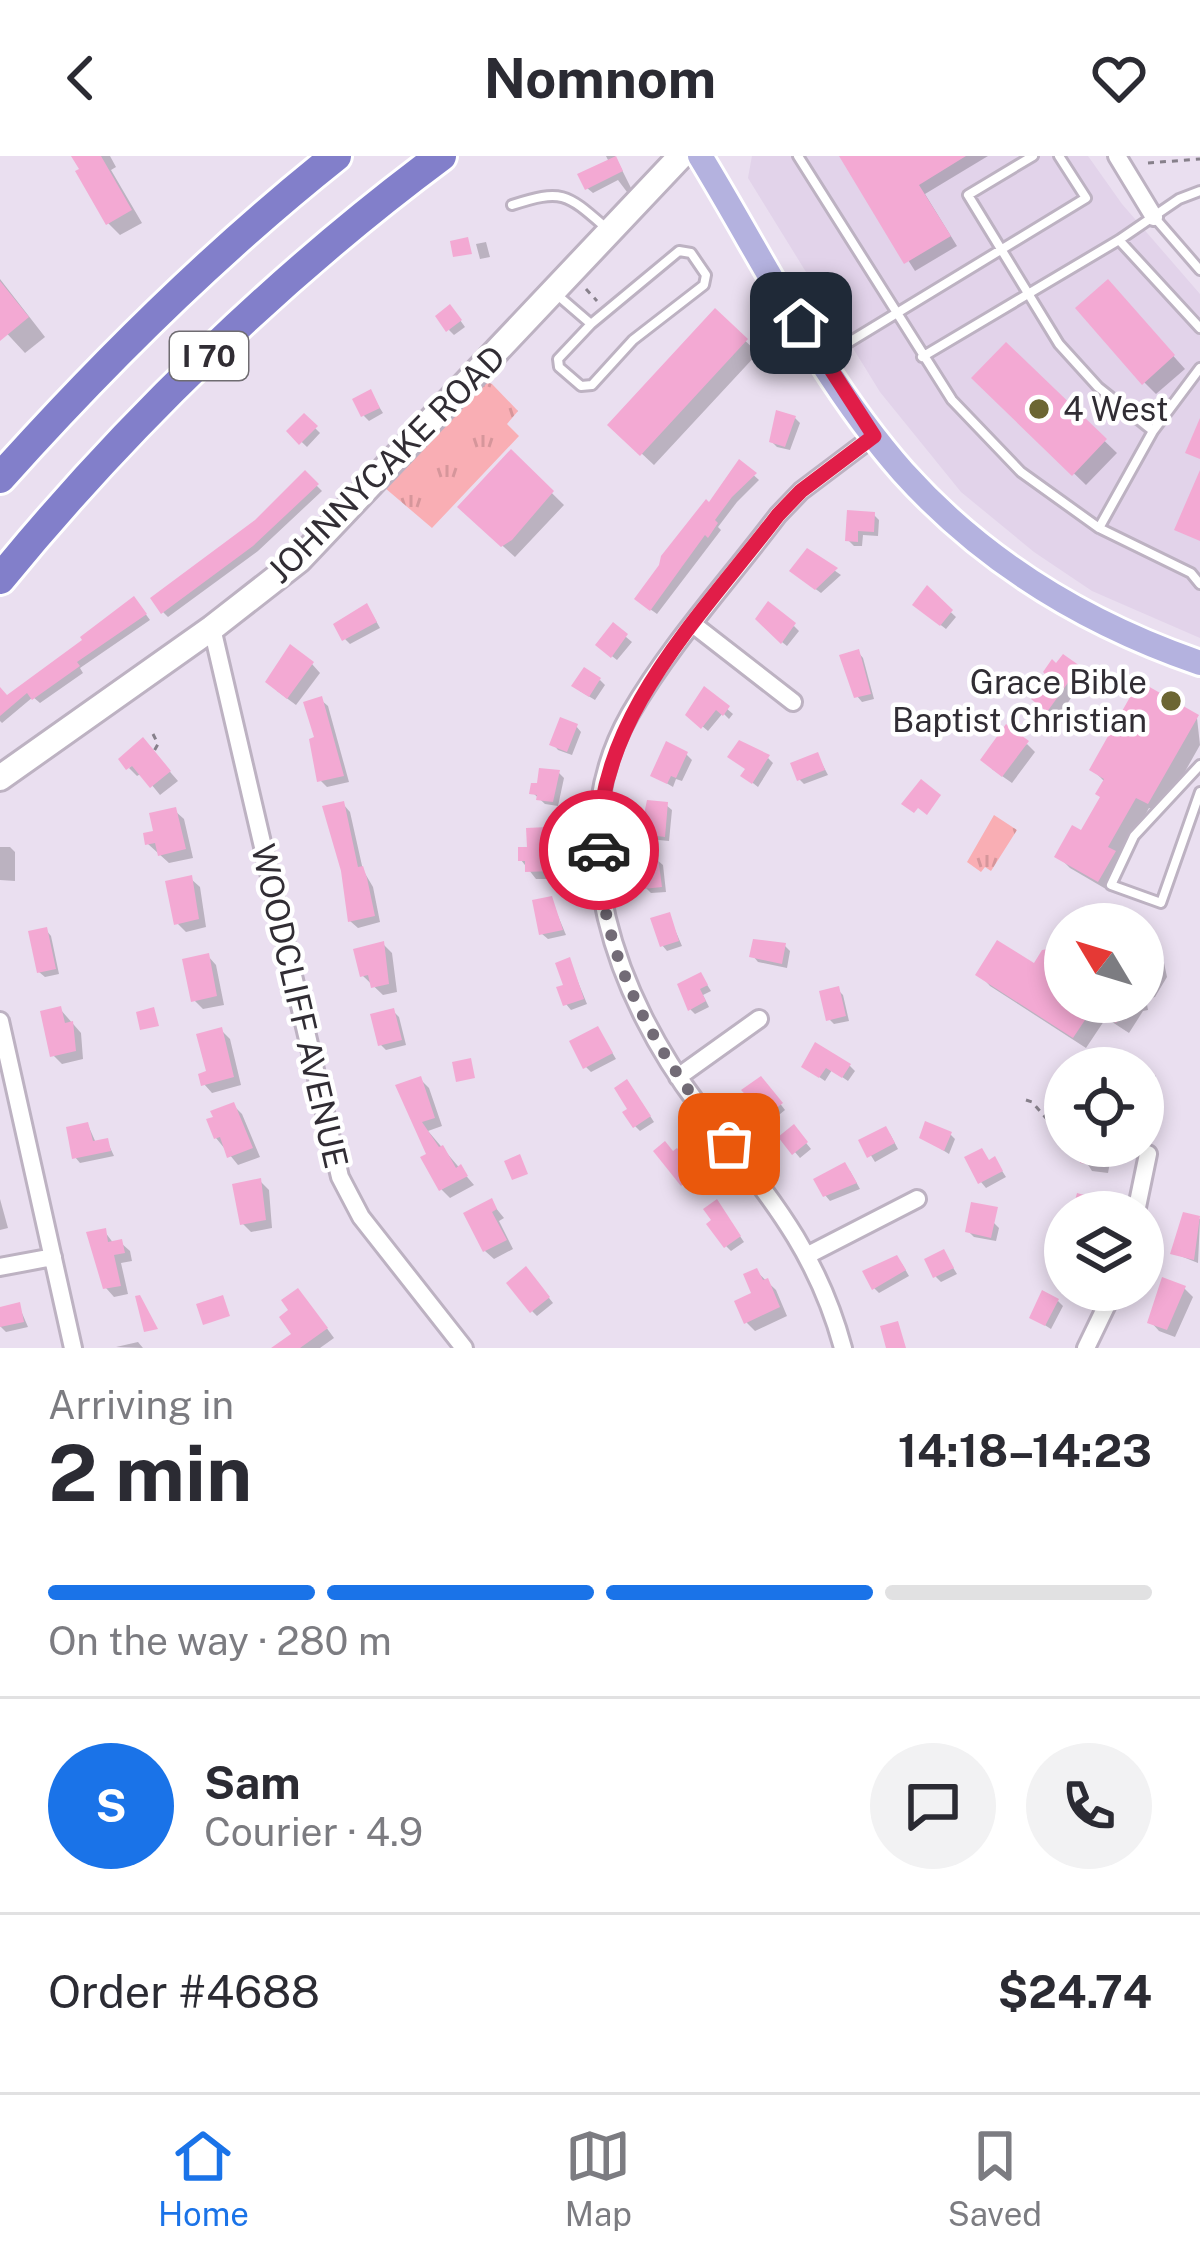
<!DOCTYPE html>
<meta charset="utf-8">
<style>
body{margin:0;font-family:"Public Sans",sans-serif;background:#f2f2f3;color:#2b2b33;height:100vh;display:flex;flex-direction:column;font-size:45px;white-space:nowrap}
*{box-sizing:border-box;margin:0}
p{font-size:39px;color:#7c7c81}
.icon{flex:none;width:66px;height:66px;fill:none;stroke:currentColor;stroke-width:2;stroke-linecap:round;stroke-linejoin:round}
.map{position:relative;height:1192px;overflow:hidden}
.sheet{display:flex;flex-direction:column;background:#fff;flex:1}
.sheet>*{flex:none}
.needle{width:78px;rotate:308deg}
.buttons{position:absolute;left:1044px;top:747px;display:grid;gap:24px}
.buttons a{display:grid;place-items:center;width:120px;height:120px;border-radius:50%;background:#fff;box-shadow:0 6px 18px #0003;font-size:60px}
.pin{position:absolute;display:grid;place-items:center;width:102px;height:102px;color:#fff;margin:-51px;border-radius:24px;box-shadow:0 6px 18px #0006}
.courier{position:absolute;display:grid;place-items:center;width:120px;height:120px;margin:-60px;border:9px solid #e11d48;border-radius:50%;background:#fff;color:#222;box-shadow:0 3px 15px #0007}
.overview em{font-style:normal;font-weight:700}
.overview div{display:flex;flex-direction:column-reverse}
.overview{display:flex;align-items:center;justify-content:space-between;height:204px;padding:0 48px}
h1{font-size:78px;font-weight:700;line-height:90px}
.bar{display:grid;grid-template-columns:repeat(4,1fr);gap:18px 12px;align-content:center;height:144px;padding:0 48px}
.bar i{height:15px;border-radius:9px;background:#e1e1e2}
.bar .on{background:#1a73e8}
.bar p{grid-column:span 4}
.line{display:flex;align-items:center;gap:30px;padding:0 48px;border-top:3px solid #e1e1e2}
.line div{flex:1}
.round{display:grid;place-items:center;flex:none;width:126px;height:126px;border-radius:63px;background:#f2f2f3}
header{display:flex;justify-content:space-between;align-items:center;height:156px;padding:0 48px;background:#fff;font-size:54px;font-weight:700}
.tab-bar{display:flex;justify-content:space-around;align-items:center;height:168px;border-top:3px solid #e1e1e2;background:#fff;font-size:33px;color:#7c7c81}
.tab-bar a{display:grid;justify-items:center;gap:6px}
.tab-bar .on{color:#1a73e8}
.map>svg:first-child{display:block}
.built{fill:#e2d3ea}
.grass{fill:url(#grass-tufts)}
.shadow{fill:#0003}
.building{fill:#f3a9d3}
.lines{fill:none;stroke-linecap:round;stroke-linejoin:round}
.lane-casing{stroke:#bdb2c2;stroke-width:14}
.street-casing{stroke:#bdb2c2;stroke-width:22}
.secondary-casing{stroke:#bdb2c2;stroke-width:30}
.primary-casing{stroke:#fff;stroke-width:30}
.highway-casing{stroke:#fff;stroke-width:36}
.path{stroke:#87808b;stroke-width:3;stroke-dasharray:6 6;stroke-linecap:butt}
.lane{stroke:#fff;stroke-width:8}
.street{stroke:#fff;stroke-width:16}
.secondary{stroke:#fff;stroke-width:24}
.primary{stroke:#b4b2df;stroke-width:24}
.highway{stroke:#827fca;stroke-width:30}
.done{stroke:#726b76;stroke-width:12;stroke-dasharray:0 21.6}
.route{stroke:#e11d48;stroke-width:15}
.poi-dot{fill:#6c6633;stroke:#fff;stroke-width:4.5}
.labels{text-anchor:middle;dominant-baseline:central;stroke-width:9;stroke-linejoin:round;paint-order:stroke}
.shield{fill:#fff;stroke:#6f6c71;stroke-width:3}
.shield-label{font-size:30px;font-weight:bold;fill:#312d34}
.poi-label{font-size:33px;fill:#312d34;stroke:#fff;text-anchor:start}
.street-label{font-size:33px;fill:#312d34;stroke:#fff}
</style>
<header><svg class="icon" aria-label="back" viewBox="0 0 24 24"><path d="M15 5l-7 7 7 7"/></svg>Nomnom<svg class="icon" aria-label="heart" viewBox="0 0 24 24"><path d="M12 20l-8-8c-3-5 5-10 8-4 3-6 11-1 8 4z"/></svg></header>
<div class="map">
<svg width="1200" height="1192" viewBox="0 0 1200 1192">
<defs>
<pattern id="grass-tufts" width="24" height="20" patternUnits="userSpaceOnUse" patternTransform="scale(3)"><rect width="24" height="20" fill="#f9aeb4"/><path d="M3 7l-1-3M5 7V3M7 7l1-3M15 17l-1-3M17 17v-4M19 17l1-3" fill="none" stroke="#d6969b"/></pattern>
</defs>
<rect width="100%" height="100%" fill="#eadff0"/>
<path class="built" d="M752,0H1088L1122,48L1200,138V482L1092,435L1034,396L961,336L880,236L748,22Z"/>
<path class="grass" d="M484,225L492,228L518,255L507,268L519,280L432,372L385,332Z
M994,659L1017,674L991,715L985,711L981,716L967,706Z"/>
<path class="shadow" d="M75,0H110L116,11L111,14L142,67L120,79L108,67Z
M606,0H615L632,34L627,36L618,24L593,37L587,32L609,6Z
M846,0H988L925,38L957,90L915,115L843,2Z
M486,86L490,101L480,103L476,88Z
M0,123L45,181L25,197L0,170Z
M1119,139L1185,213L1156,238L1144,226Z
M715,156L758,197L654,309L611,269Z
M455,157L465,171L454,179L449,174Z
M1006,190L1117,297L1086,329L975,222Z
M370,236L383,257L369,265L364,260Z
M304,261L320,277L307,291L290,275Z
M795,262L800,267L790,294L777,291L772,286Z
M511,297L564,349L515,401L473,363Z
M740,307L759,324L737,346L718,371L721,374L657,458L643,448Z
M305,318L322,335L258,395L168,461L163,456Z
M874,359L879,364L878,380L863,379L862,390H854L848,384Z
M808,396L841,419L821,437L798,420Z
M927,434L956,461L946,473L921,454Z
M139,449L150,464L80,512L83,517L40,547L33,541L2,567L0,565V541L7,543Z
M371,456L380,472L350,488L345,483Z
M613,470L632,486L617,504L604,494Z
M794,470L799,475L787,490L773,479Z
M858,496L863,502L874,543L862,546L857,540Z
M312,508L320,517L296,549L277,535Z
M1078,512L1086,521L1057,562L1044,552Z
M600,524L605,529L595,544L580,535Z
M705,534L733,558L729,563L723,557L708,575L689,559Z
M321,544L328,550L349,626L327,631L320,624Z
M1197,562L1200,589L1161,658L1149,652L1120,703L1126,709L1111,736L1070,712L1058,700L1083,678L1103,642L1105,626L1092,613Z
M576,570L581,576L572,599L558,594L553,588Z
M1027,588L1035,596L1012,627L992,613Z
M151,594L178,625L160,639L142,617L137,620L129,612Z
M686,598L692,604L682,625L676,623L673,631L653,619Z
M818,600L828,619L804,628L799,623Z
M768,602L773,607L758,631L749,624Z
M559,617L564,622L558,650L545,648L533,637Z
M343,648L350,656L363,714L373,731L380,766L358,772L350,765Z
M666,649L672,654L669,685L648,683L643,677Z
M175,655L184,663L193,702L169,707L148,688Z
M546,674L555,683L560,723H536L521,704Z
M0,691H10L15,696V725L0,724Z
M657,704L663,709L666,736L651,737L646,732Z
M191,723L200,731L206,771L186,776L177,767Z
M551,743L566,779L548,783L542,778Z
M1124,754L1146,770L1159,783L1167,821L1155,841L1146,843L1148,854L1143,855L1129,877L1106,862L1086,892L990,830L979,818L1035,812L1065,790V846H1143V768H1080Z
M669,760L682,790L667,795L662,789Z
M46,774L51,780L59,818L45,821L39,816Z
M383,788L392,797L397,836L383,839L363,820Z
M785,790L790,795L787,812L758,806L753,800Z
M208,800L216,809L224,849L203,853L194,844Z
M569,804L587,848L571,854L566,848Z
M701,819L711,835L703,839L709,851L695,858L690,853Z
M838,834L843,839L849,865L834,868L829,863Z
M60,853L81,877L83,903L62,908L53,899Z
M394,856L399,861L406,889L386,894L381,889Z
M598,873L616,903L591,916L586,911Z
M221,874L230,883L241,929L212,937L204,928Z
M850,910L855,915L848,925L832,914L825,925L805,911Z
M1143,912L1156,920L1152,932L1143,929Z
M420,923L429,932L442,970L428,975L474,1029L450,1042L442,1034L399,930Z
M766,929L785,954L774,963L746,935Z
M632,932L654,966L640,975L635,970Z
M233,949L242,958L260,1001L238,1009L216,982Z
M88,969L96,987L107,985L114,1000L80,1007L75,1001Z
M794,972L811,993L800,1002L783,982Z
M890,978L898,993L875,1006L862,985Z
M950,978L955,983L949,998L922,981Z
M1076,990H1113L1108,1017L1092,1015Z
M674,999L682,1001L700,1023L688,1033Z
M995,1004L1006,1021L986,1032L981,1026Z
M850,1015L860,1033L830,1045L825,1039Z
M260,1025L269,1034L272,1072L251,1076L243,1068Z
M0,1043L8,1072L0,1074Z
M491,1046L504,1062L499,1065L513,1093L494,1103L485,1095Z
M721,1052L744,1086L731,1095L726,1090Z
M1185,1059L1200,1063L1198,1107L1173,1097Z
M992,1065L999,1072L996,1085L974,1081L968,1075Z
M105,1076L114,1088L121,1087L130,1095L132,1105L121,1107L128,1138L114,1141L106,1132Z
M944,1097L957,1118L941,1126L936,1121Z
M902,1108L909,1120L879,1137L874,1132Z
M756,1115L776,1134L787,1160L755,1175L747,1167Z
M531,1119L553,1147L537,1160L532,1155Z
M1184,1132L1193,1141L1175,1181L1159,1175L1151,1166Z
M307,1145L334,1182L320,1192H285L282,1188L295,1179Z
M1058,1145L1063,1150L1051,1173L1032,1161Z
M19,1150L28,1171L6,1176L0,1170V1154Z
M138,1186L143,1192L116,1191Z"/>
<path class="building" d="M71,0H101L132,54L106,69L75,15L79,13Z
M616,0L623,15L585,34L577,18Z
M839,0H966L919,29L951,80L904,108Z
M468,81L472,98L453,101L450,85Z
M1108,123L1175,199L1142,229L1075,152Z
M0,125L29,161L0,185Z
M450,148L462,164L446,176L435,160Z
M715,152L748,183L640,300L607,269Z
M1006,186L1107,283L1072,320L971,222Z
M371,233L380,252L361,261L352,243Z
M776,254L796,260L785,291L769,286Z
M304,257L318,270L299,289L286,275Z
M1200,262V303L1185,297Z
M511,293L554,335L512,384L501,391L457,351Z
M739,303L757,317L732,341L715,364L718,367L708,382L705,379L650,455L634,443L659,409L661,400L706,343L709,346Z
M305,314L319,328L253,390L161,458L150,442L255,364Z
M1200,314V385L1174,374Z
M847,354L875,356L874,376L858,375V386L845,385Z
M807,392L838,412L815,434L789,415Z
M927,429L953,454L940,470L912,449Z
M134,440L147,458L77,506L80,510L32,544L27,537L0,560V531L7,539L82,484L80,481Z
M768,445L796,467L781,488L755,463Z
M367,447L377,466L342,485L333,468Z
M613,466L628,478L611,502L595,489Z
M290,488L314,506L287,543L265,526Z
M859,493L871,538L854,542L839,499Z
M1063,498L1080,510L1047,556L1031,543L1046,519L1043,516L1052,503L1056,507Z
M584,511L601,522L589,541L571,530Z
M1139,525L1199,559L1148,648L1136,642L1108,691L1116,695L1098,726L1054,701L1072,669L1081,674L1100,641L1095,638L1104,623L1089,614Z
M704,530L730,550L723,560L716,554L701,573L685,559Z
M322,540L344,620L317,626L309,583L314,581L303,546Z
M560,561L578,568L567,596L549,589Z
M1006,568L1029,585L1002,621L980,604Z
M143,581L171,615L150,632L132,610L126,614L118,603Z
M739,584L770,599L752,628L740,620L745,613L727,601Z
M666,585L688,596L676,622L671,620L667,628L650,620Z
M818,596L825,614L797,625L790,607Z
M539,612L560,614L553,646L536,644L537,639L529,638L531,627H537Z
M921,623L941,639L927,659L918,652L914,657L901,648Z
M647,644L668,646L665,681L640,678Z
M344,645L358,711L363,710L367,722L375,760L348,766L341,715L322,650Z
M176,651L186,693L158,700L155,687L145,689L143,677L153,675L149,657Z
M548,671L552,715L525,716V705H518V691H527L526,672Z
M658,701L662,731L643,733L640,704Z
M192,719L199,763L174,769L165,725Z
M552,740L563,774L539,779L532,744Z
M1125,751L1149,768H1069L1068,761Z
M670,756L679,785L660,791L650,762Z
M1148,769L1157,807L1143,829V770Z
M47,771L56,813L37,817L28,775Z
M753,783L786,787L782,808L749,801Z
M997,784L1034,807L1042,794L1065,790V846H1130L1116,867L1093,852L1073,882L975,819Z
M384,785L389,828L371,832L368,819L360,821L353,793Z
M209,797L217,840L191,846L182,803Z
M570,801L584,843L563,850L556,831L563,829L555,807Z
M701,816L708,829L700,833L706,845L688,855L677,828Z
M839,830L846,860L826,865L819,835Z
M61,850L65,867L73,865L76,895L50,901L40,855Z
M154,851L159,870L140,874L136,856Z
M394,852L402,884L378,890L370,858Z
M598,870L613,897L583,913L569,885Z
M222,871L234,921L201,930L198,918L206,915L196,878Z
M815,886L851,908L842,922L826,912L819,922L801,911Z
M471,902L475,922L456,926L452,906Z
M421,920L435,962L422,966L439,991L443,989L456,1012L461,1008L468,1020L439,1035L420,1001L426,998L395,929Z
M761,920L783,947L766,960L741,934Z
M627,923L651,960L633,972L622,956L627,953L614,932Z
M234,946L253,992L227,1002L220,981L214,983L206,963L213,961L210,955Z
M925,965L952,976L944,995L919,982Z
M88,966L93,985L108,982L111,995L72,1003L66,971Z
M794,968L808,986L792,999L778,981Z
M886,970L895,987L867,1002L858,984Z
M665,985L673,995L677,992L697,1017L681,1030L653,995Z
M1082,990H1103L1100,1010L1080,1007Z
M982,992L989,1004L995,1000L1003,1015L978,1028L964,1001Z
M520,998L528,1018L512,1024L504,1005Z
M845,1006L857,1027L823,1041L813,1023Z
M261,1022L266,1064L240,1069L232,1028Z
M1077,1037L1095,1042L1091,1056H1072Z
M492,1042L497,1053L492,1056L507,1084L483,1096L463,1057Z
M717,1043L741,1080L724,1092L706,1068L711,1064L703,1053Z
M971,1046L998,1051L991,1082L965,1076Z
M1183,1056L1200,1060L1194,1104L1170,1098Z
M106,1072L108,1086L122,1083L125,1097L114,1099L121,1130L103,1133L86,1076Z
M1064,1080L1065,1081V1120L1051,1115Z
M944,1093L954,1112L933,1122L924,1103Z
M897,1099L906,1114L872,1134L862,1115Z
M526,1110L550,1141L530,1157L506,1127Z
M757,1112L763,1124L768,1122L780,1151L744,1168L734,1145L751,1137L743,1118Z
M1162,1121L1186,1130L1167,1174L1147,1167Z
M298,1132L328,1172L300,1192H271L291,1178L279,1161L288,1154L281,1144Z
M1042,1134L1059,1143L1045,1170L1029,1162Z
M140,1139L158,1173L144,1176L135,1140Z
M223,1139L230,1160L203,1169L196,1148Z
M20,1146L24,1166L0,1171V1151Z
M898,1165L906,1192H886L880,1170Z"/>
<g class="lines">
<defs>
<path id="lane" d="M798,0L952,244L1021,316L1099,372L1153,275L1200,212
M1033,0L968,39L1059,188L1098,231L1153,275
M512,49C562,33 566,37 605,71
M1155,62L1200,114
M1119,84L1200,172
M555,137L591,168L558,203L559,211L581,230L592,229L633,184L704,129L706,119L691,97L679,95L591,168
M922,201L1119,84L1179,43L1200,35
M823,202L1086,42L1059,0
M1099,372L1191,417L1200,428
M1200,609L1134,680L1111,729L1161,747L1200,636"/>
<path id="street" d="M1117,0L1154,61
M694,469L793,546
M212,472L340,1021L361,1061L464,1192
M0,865L73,1192
M678,921L759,863
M1136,1056L1148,998
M808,1099L917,1043
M0,1111L53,1101
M843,1192C815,1088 762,1033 699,950C618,843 557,686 630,558C671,487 729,424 778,359L801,335L874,280
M1086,1192L1114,1134"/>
<path id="secondary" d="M0,622L212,472L299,404L681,0"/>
<path id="primary" d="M700,0C764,105 821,223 903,316C984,406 1087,468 1200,507"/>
<path id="highway" d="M0,322C104,206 214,97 336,0
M0,423C125,270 282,118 441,0"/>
</defs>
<use href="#lane" class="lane-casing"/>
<use href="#street" class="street-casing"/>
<use href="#secondary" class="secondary-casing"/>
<use href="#primary" class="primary-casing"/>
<use href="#highway" class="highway-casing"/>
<path class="path" d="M1148,7L1200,3
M586,133L597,145
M153,578L158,588L154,595
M1026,944L1032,946L1065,984
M1070,990L1080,994"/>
<use href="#lane" class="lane"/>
<use href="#street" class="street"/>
<use href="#secondary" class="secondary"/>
<use href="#primary" class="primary"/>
<use href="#highway" class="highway"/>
</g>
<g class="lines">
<path class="done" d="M599,694C601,809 660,901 729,988"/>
<path class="route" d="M599,694C595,562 702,459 778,359L801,335L874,280L801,167"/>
</g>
<g class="poi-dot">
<circle cx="1039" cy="253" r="12"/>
<circle cx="1171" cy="545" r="12"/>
</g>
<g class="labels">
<rect class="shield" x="170" y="176" width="78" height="48" rx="9"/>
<g class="shield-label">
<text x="209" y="200">I 70</text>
</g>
<g class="poi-label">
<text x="1063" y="253">4 West</text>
<text x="1147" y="526" text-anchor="end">Grace Bible<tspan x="1147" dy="38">Baptist Christian</tspan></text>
</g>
<g class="street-label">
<text transform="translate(386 308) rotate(-45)">JOHNNYCAKE ROAD</text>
<text transform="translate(300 850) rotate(77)">WOODCLIFF AVENUE</text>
</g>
</g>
</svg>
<div class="buttons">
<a><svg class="needle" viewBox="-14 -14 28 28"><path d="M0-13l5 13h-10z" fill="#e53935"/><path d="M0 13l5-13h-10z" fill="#7c7c81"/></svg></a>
<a><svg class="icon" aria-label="locate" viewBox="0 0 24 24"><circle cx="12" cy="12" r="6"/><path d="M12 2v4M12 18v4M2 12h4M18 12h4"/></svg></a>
<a><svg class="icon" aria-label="layers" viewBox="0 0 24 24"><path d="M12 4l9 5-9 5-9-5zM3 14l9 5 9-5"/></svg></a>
</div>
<div class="pin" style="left:729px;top:988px;background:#ea580c"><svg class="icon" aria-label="bag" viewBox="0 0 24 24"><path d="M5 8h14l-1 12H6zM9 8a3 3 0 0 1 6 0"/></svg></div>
<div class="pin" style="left:801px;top:167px;background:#1f2937"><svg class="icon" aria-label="home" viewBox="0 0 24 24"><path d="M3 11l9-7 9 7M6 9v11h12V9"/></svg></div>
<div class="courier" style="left:599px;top:694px"><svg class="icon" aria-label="car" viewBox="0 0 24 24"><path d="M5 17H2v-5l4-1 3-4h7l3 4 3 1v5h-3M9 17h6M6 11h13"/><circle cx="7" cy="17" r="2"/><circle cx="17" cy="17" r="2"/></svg></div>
</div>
<section class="sheet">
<div class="overview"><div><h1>2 min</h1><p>Arriving in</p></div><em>14:18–14:23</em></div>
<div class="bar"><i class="on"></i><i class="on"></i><i class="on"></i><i></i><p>On the way · 280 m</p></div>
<div class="line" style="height:216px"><b class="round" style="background:#1a73e8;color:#fff">S</b><div><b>Sam</b><p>Courier · 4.9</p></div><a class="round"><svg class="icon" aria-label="chat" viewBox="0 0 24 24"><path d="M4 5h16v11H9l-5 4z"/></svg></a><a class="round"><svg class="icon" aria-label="phone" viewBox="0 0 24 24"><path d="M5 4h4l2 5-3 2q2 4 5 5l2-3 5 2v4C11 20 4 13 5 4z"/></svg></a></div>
<div class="line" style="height:156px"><div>Order #4688</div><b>$24.74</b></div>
</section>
<nav class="tab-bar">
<a class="on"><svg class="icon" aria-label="home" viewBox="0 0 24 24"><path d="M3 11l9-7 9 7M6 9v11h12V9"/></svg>Home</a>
<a><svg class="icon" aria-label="map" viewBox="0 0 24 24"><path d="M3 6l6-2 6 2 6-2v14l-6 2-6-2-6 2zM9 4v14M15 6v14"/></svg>Map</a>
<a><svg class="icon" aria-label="saved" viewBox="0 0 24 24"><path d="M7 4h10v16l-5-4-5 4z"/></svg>Saved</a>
</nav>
